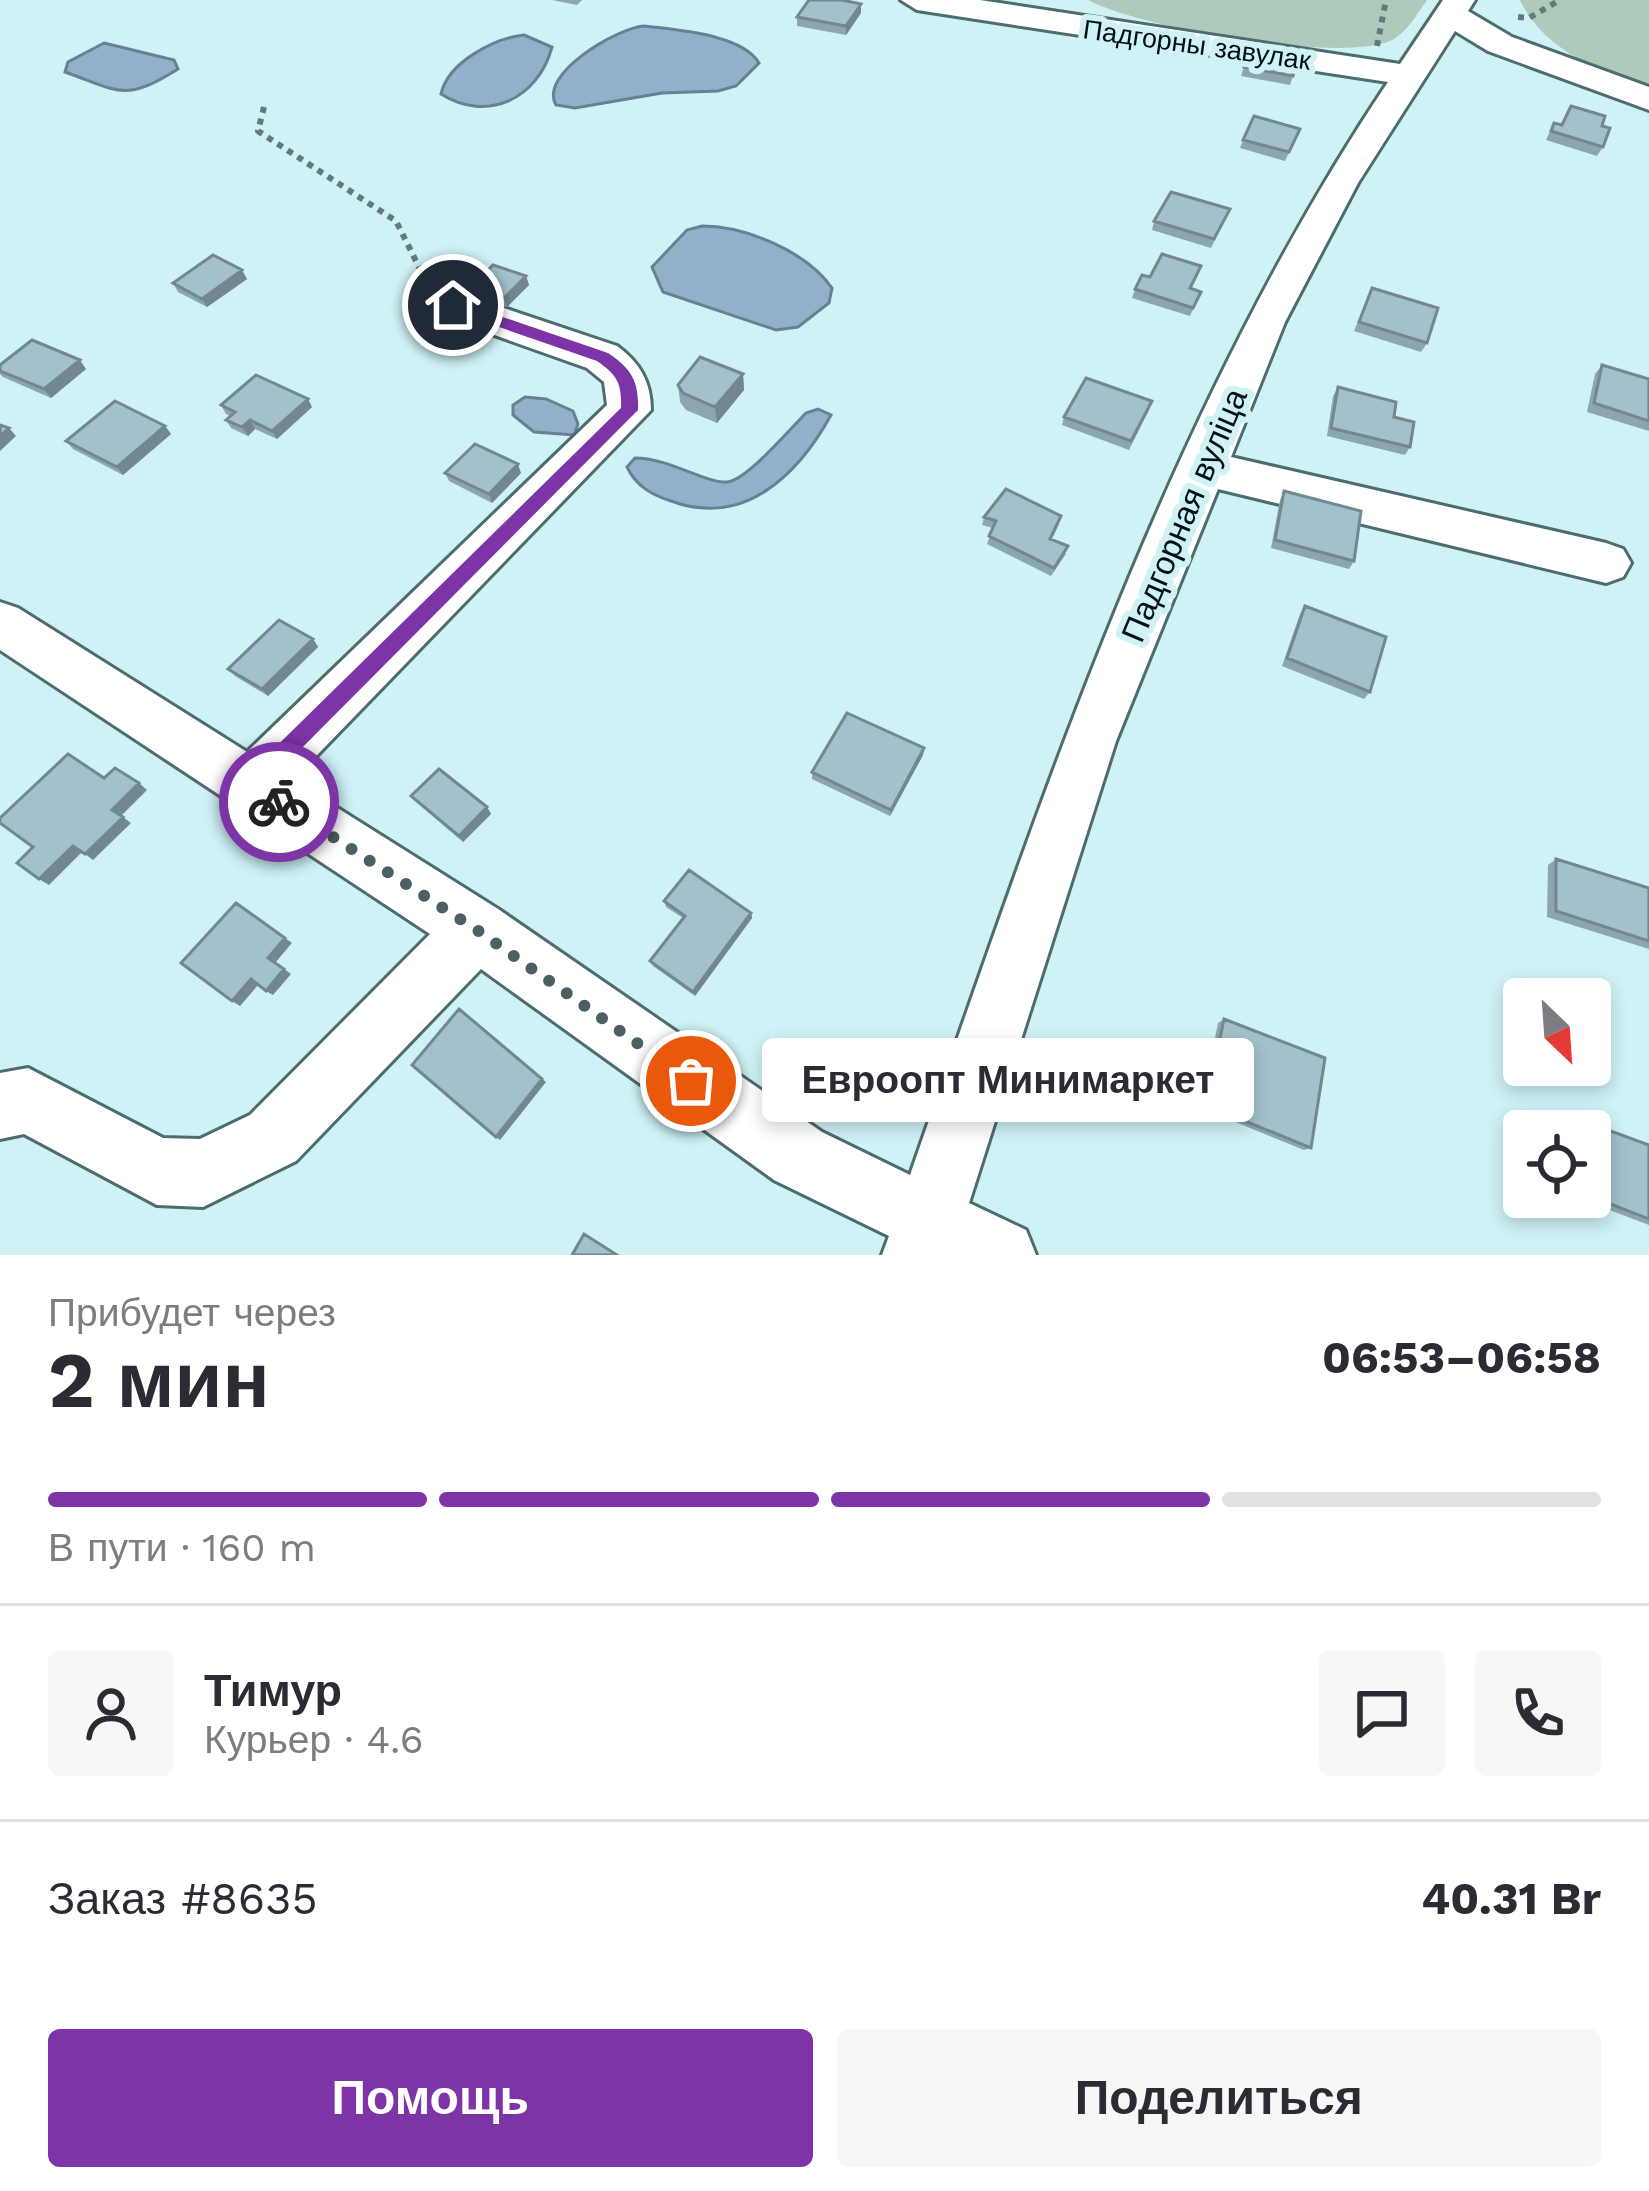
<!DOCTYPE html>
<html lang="ru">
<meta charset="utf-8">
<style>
body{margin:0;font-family:"Work Sans",sans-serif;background:#f7f7f7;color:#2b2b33;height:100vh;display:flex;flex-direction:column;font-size:45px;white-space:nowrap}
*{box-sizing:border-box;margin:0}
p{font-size:39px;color:#7c7c81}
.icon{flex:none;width:66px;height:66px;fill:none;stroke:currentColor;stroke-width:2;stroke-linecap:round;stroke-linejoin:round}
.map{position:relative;height:1255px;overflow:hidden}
.side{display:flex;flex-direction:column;background:#fff;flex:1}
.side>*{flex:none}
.needle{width:78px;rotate:155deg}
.buttons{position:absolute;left:1503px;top:978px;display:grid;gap:24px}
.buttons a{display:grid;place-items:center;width:108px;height:108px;border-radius:12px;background:#fff;box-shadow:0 6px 18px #0003;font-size:60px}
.pin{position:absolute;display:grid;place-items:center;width:102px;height:102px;color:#fff;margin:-51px;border:6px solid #fff;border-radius:50%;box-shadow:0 3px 12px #0007}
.courier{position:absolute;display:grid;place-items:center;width:120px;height:120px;margin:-60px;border:9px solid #7d34a7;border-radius:50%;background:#fff;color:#222;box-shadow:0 3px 15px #0007}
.bubble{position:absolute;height:84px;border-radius:12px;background:#fff;box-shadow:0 6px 18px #0003;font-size:39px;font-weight:700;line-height:84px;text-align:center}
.head em{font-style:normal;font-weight:700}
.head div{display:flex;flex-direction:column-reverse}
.head{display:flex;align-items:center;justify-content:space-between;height:204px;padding:0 48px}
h1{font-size:78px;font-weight:700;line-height:90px}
.bar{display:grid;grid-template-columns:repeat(4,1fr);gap:18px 12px;align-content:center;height:144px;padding:0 48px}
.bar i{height:15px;border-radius:9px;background:#e1e1e2}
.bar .current{background:#7d34a7}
.bar p{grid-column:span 4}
.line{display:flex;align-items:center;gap:30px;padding:0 48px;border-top:3px solid #e1e1e2}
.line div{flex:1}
.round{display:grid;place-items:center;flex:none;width:126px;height:126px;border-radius:12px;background:#f7f7f7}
.action{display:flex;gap:24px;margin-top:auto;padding:24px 48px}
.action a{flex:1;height:138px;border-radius:12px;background:#7d34a7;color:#fff;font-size:48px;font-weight:700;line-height:138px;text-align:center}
.action a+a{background:#f7f7f7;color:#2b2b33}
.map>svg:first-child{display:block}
.green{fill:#adcaba}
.water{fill:#93b0cb;stroke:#688094;stroke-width:3}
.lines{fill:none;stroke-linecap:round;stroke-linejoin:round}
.minor-casing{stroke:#4d6c6f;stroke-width:6}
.path{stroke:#637a7c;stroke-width:6;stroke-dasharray:6 6;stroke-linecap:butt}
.minor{fill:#fff;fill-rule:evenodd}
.wall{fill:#8ca6b0}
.shaded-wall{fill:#728790}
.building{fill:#a3c1cd;stroke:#728790;stroke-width:3}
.route{fill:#7d34a7}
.done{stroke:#4c5f62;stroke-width:12;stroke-dasharray:0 21.6}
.labels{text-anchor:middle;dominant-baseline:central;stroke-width:12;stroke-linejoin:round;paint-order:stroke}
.far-street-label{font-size:27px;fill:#051012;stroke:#cff2f6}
.street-label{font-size:33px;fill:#051012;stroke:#cff2f6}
</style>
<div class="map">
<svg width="1649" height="1255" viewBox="0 0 1649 1255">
<rect width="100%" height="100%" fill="#cff2f6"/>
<path class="green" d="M1088,0H1427C1416,15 1407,33 1390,41C1335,63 1141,28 1088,0Z
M1520,0H1649V92C1601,71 1544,51 1520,0Z"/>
<path class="water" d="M644,26C676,30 742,34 759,63L736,86L718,91L662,93L575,108L556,105C538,74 617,28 644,26Z
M524,35L552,47C538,99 487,123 441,94C448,62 495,38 524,35Z
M104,43L174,60L178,69C125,102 121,92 65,72L68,62Z
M702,226C745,226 806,251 832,288L829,303L798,327L776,330L663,292L652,267L687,230Z
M525,397L546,399L573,411L578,424L574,435L534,432L513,415V405Z
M818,409L831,415C798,475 744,528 671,501C652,495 636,486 627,467L635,458C669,458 704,483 727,482C746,481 791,428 806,413Z"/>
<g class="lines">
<defs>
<path id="minor" d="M901,0H980L1400,64L1443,0H1475L1468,11L1512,37L1649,87V110L1488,51L1455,31L1358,183L1285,322L1231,457L1606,543L1623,549L1631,563L1623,577L1606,583L1218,489L1116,741L969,1203L1026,1230L1036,1255H882L889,1236L774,1180L481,969L296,1161L203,1207L157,1205L24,1134L0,1139V1073L28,1068L163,1138L200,1139L250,1115L430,934L0,650V602L18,608L247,752L607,405L604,382L587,368L438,315L432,305L438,295L453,291L617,346C640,363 651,382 651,410L293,780L498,909L822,1132L910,1175C1041,801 1166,413 1388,82L917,10Z"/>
</defs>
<use href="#minor" class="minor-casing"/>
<path class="path" d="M1518,17L1529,18L1560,0
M1377,46L1386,0
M264,107L258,131L396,221L429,287"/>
<use href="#minor" class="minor"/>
</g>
<path class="wall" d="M552,0H582L577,5Z
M861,13L846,35L797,26V17Z
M1249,51L1293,76L1290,85L1241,76Z
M1571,106L1602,126L1603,147L1597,156L1546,140L1554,123L1561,125Z
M1300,129L1285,161L1240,148L1243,140Z
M1230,209L1211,248L1152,230L1154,221Z
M1198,275L1191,289L1201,292L1190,316L1132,298L1135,289L1150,277Z
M526,276L529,285L507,307H493L474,296L471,287Z
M247,279L207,307L178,292L173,283Z
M1372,288L1427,343L1421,352L1354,331Z
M0,365L86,369L51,398L3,377L0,374Z
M1602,365L1649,379V431L1587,412L1595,374Z
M743,374L744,390L717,423L686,410L680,402L678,385Z
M1338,387L1394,417L1410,447L1405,455L1327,436L1333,396Z
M221,405L312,407L277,439L255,429L248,436L231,428L226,420L230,416L226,414Z
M1149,410L1129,450L1062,425L1064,417Z
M165,426L171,434L123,475L73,449L66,441Z
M445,473H521L492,503L449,481Z
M1284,491L1354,561L1349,569L1271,548L1280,500Z
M984,517L1059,524L1052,539L1066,554L1051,576L987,544L993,528L982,525Z
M1305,606L1370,692L1364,699L1282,666L1300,614Z
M313,639L318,647L268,696L235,676L228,669Z
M924,748L923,755L890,816L812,779V772Z
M411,796L487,807L491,814L463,842L416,802Z
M1556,859L1649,888V949L1547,917L1548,865Z
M664,901L751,913L752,918L695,996L653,966L650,961L683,918L666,907Z
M1224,1019L1311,1148L1304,1150L1201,1108L1218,1023Z
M1570,1116L1649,1145V1225L1575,1197H1590V1131H1560V1119Z"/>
<path class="shaded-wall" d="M861,4V13L846,35V26Z
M242,270L247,279L207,307L202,299Z
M526,276L529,285L507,307L504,298Z
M80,360L86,369L51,398L44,389Z
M743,374L744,390L717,423L715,407Z
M308,399L312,407L277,439L272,431Z
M250,420L255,429L248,436L242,427Z
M165,426L171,434L123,475L117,467Z
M9,428L16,436L0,451V436Z
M518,464L521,473L492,503L489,494Z
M313,639L318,647L268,696L262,689Z
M924,748L923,755L890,816L891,810Z
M139,783L147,790L121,816L112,810Z
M487,807L491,814L463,842L459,836Z
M123,817L131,823L93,860L85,854Z
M73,846L82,852L49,885L39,879Z
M751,913L752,918L695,996L693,992Z
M285,938L292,943L275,963L268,958Z
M284,969L291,974L273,995L266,991Z
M251,979L259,984L240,1006L232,1001Z
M542,1079L546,1082L500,1140L496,1137Z"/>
<path class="building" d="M809,0H842L861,4L846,26L797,17Z
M1249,51L1298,60L1293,76L1244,67Z
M1571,106L1605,116L1602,126L1610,128L1603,147L1551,131L1554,123L1562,125Z
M1254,116L1300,129L1289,152L1243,140Z
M1171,192L1230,209L1214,239L1154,221Z
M1162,254L1201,266L1190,288L1201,292L1193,308L1135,289L1142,275L1150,277Z
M213,255L242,270L202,299L173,283Z
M493,265L526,276L504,298H490L471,287Z
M1372,288L1438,308L1427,343L1359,322Z
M32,340L80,360L44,389L0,371V365Z
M700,357L743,374L715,407L683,393L678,385Z
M1602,365L1649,379V421L1594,403Z
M256,375L308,399L272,431L250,420L242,427L226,420L235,412L221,405Z
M1086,378L1152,401L1131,441L1064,417Z
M1338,387L1396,402L1394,417L1414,422L1410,447L1331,428Z
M115,401L165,426L117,467L66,441Z
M0,425L9,428L0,436Z
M475,444L518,464L489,494L445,473Z
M1006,489L1061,516L1050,539L1068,546L1054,568L989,536L996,521L984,517Z
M1284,491L1361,511L1354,561L1275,540Z
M1305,606L1386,637L1370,692L1287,658Z
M279,620L313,639L262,689L228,669Z
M847,713L924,748L891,810L812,772Z
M68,754L104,778L115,768L139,783L112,810L123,817L85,854L73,846L39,879L17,863L33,847L0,823V818Z
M439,769L487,807L459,836L411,796Z
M1556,859L1649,888V941L1556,911Z
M689,870L751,913L693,992L650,961L685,916L664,901Z
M236,903L285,938L268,958L284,969L266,991L251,979L232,1001L181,963Z
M459,1009L542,1079L496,1137L412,1065Z
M1224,1019L1325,1058L1311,1148L1206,1105Z
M1570,1116L1649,1145V1219L1590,1196V1131H1570Z
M584,1234L617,1255H572Z"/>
<path class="route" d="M453,300L608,353C632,369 639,382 638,410L267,783L290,802L279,812L244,792V778L621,408C622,383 617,375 597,361L447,309V302Z"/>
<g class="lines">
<path class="done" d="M279,802L477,930L691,1081"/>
</g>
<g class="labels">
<g class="far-street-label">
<text transform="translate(1197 45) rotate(8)">Падгорны завулак</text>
</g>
<g class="street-label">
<text transform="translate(1184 515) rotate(-67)">Падгорная вуліца</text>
</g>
</g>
</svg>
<div class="buttons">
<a><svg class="needle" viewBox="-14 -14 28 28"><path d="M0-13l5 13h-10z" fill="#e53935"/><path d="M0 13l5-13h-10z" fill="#7c7c81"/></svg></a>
<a><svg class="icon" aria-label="locate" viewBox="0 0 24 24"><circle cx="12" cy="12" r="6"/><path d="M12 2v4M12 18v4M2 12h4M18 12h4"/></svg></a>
</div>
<div class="pin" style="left:691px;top:1081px;background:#ea580c"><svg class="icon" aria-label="bag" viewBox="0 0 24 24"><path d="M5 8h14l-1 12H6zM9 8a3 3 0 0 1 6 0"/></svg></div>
<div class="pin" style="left:453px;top:305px;background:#1f2937"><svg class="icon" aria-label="home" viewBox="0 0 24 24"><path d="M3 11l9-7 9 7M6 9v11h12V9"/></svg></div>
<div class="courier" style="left:279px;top:802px"><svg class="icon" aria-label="bike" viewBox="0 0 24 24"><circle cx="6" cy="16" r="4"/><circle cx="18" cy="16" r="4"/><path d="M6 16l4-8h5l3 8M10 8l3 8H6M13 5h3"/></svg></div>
<div class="bubble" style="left:762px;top:1038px;width:492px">Евроопт Минимаркет</div>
</div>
<section class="side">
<div class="head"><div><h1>2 мин</h1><p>Прибудет через</p></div><em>06:53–06:58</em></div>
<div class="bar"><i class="current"></i><i class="current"></i><i class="current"></i><i></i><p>В пути · 160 m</p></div>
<div class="line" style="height:216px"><a class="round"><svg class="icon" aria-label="person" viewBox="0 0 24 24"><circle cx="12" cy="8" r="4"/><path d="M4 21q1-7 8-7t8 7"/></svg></a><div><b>Тимур</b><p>Курьер · 4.6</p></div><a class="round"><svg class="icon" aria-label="chat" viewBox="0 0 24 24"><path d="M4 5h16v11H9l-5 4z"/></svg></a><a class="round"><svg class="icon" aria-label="phone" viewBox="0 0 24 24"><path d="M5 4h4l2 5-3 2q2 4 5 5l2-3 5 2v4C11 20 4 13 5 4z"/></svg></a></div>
<div class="line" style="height:156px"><div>Заказ #8635</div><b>40.31 Br</b></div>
<div class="action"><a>Помощь</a><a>Поделиться</a></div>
</section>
